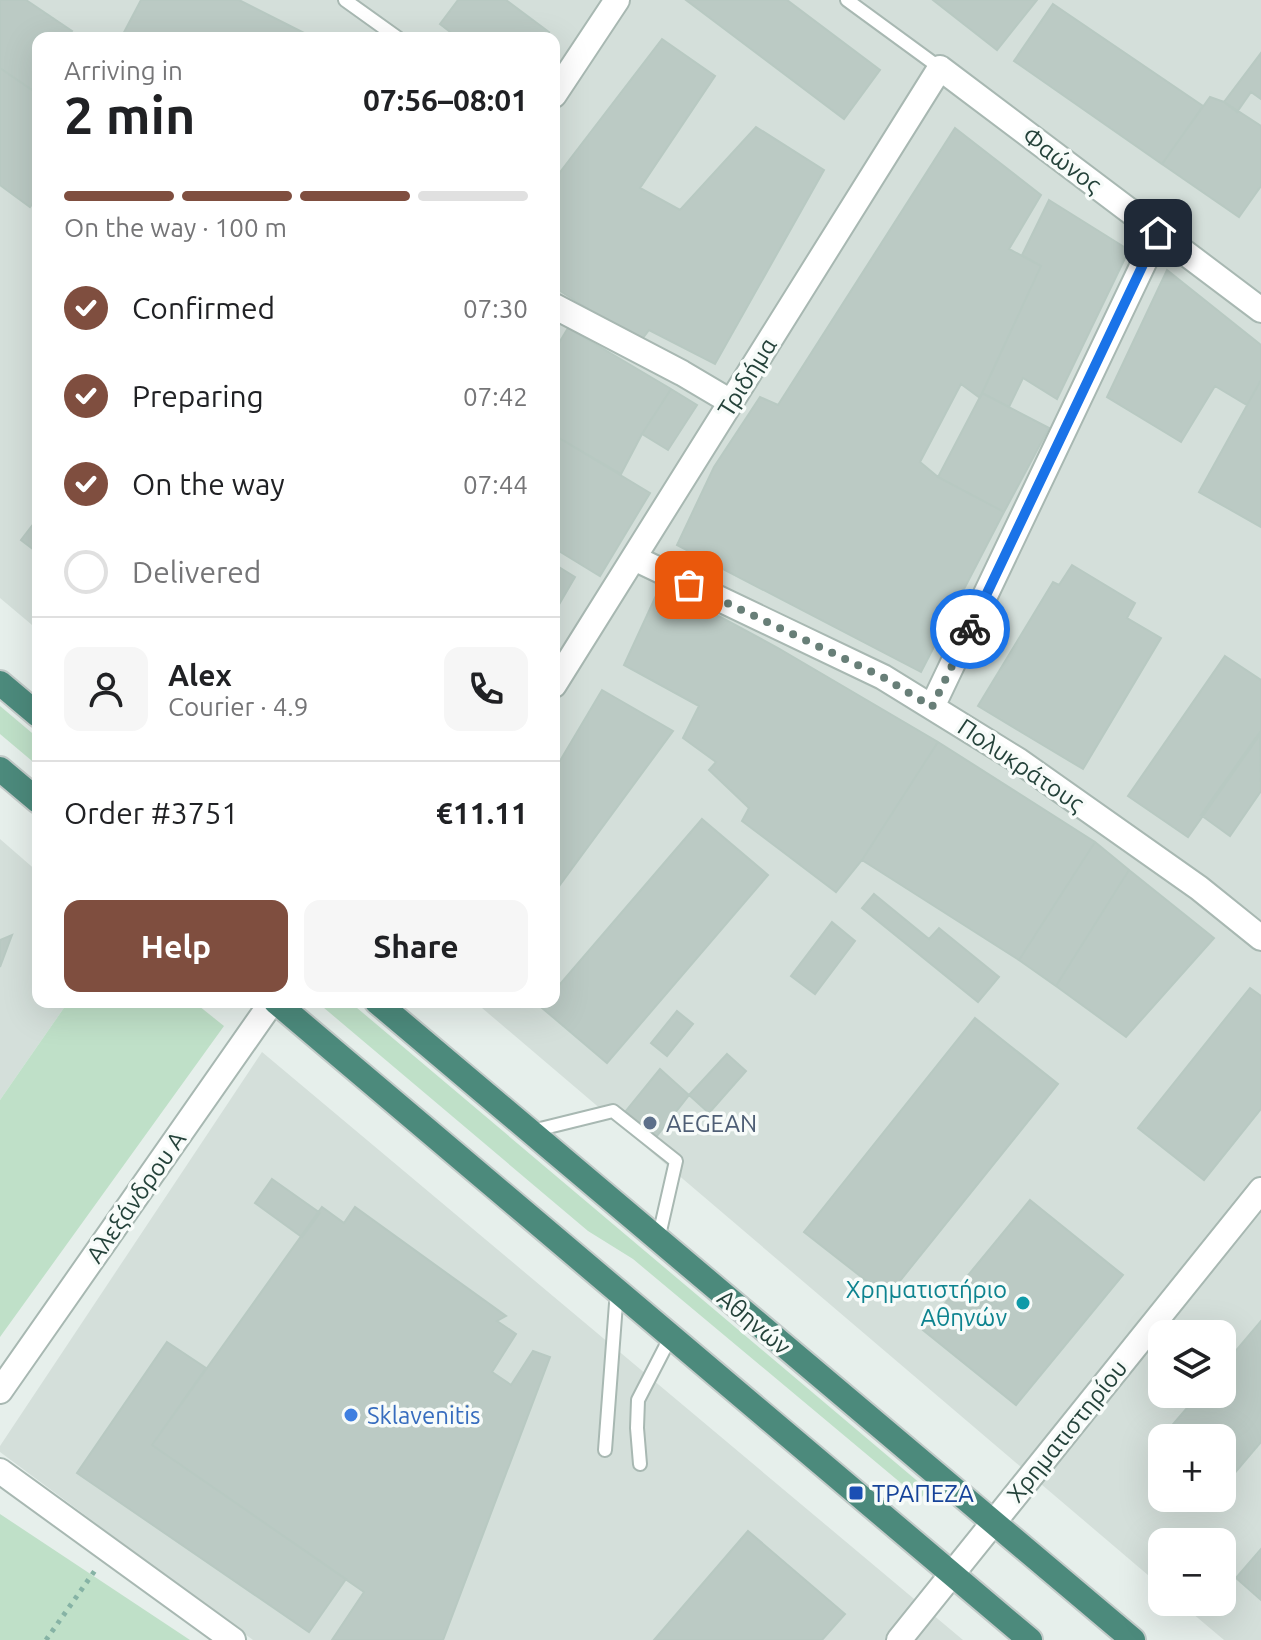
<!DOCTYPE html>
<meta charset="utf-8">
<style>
body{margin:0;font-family:Ubuntu,sans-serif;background:#f6f6f6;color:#202124;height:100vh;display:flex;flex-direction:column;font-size:30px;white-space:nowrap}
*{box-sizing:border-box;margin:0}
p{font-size:26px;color:#757577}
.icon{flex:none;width:44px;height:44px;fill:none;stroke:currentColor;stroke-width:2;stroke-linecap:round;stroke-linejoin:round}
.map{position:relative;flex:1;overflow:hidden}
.sheet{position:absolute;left:32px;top:32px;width:528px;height:976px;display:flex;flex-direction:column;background:#fff;border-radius:16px;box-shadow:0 8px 32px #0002}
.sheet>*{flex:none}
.fabs{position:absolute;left:1148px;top:1320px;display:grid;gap:16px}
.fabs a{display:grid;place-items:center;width:88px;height:88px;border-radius:16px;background:#fff;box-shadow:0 8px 32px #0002;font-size:40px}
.pin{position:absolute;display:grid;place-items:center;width:68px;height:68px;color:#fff;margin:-34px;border-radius:16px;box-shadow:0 4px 12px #0006}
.courier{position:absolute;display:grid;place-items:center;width:80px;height:80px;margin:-40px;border:6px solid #1a73e8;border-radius:50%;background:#fff;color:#222;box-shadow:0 2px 10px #0007}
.head em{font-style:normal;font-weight:700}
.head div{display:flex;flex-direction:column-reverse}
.head{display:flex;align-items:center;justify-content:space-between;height:136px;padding:0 32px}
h1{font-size:52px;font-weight:700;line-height:60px}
.bar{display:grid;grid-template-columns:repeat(4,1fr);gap:12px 8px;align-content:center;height:96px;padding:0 32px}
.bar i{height:10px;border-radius:6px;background:#e0e0e0}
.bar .active{background:#7f4e3f}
.bar p{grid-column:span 4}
.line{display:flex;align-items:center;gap:20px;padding:0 32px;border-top:2px solid #e0e0e0}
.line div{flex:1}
.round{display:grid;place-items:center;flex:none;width:84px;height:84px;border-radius:16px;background:#f6f6f6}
ol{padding:0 32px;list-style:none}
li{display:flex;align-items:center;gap:24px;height:88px}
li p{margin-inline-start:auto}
li .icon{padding:8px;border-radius:50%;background:#7f4e3f;color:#fff;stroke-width:4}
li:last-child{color:#757577}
li i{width:44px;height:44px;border:4px solid #e0e0e0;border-radius:50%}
.cta{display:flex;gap:16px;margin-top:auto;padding:16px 32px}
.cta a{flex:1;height:92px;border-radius:16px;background:#7f4e3f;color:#fff;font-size:32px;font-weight:700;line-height:92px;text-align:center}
.cta a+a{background:#f6f6f6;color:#202124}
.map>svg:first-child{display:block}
.built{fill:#d4dfda;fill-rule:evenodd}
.green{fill:#bfe0c8}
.building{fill:#bbcac4;stroke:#b8c9c2;stroke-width:2}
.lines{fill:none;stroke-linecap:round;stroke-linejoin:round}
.service-casing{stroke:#a8b8b2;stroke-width:16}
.minor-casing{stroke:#a8b8b2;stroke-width:28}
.trunk-casing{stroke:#c2cac8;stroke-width:28}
.path{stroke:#86b3a5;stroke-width:5;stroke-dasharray:4 6;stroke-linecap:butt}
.service{stroke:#fff;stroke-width:12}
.minor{stroke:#fff;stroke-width:24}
.trunk{stroke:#4c8a7c;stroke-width:24}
.done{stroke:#687f78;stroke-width:8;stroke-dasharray:0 14.4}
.route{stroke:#1a73e8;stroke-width:10}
.service-dot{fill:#5c6f8a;stroke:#f7fbf9;stroke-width:3}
.culture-dot{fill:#0f9aa8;stroke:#f7fbf9;stroke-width:3}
.shop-dot{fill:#3f7fe0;stroke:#f7fbf9;stroke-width:3}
.transit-dot{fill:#1a4fb4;stroke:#f7fbf9;stroke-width:3}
.labels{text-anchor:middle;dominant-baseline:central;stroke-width:7;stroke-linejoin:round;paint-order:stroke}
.street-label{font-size:24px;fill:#24423a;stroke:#f7fbf9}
.service-label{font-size:24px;fill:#4e5e75;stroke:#f7fbf9;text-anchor:start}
.culture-label{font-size:24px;fill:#0d838f;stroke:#f7fbf9;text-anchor:end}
.shop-label{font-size:24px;fill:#366cbe;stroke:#f7fbf9;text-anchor:start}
.transit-label{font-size:24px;fill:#164399;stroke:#f7fbf9;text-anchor:start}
</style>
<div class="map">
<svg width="1261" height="1640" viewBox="0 0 1261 1640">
<rect width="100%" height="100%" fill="#e6efeb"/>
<path class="built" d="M0,0H1261V1640H1224L1179,1602H1222V1542H1162V1587L475,1002H554V38H38V630L0,598ZM1162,1334H1222V1394H1162ZM1162,1438H1222V1498H1162Z
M0,839L38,872V1002H68L0,1100Z
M262,1052L963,1640H253L0,1452V1446Z"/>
<path class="green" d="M0,706L38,738V766L0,734Z
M68,1002H194L224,1026L0,1337V1100Z
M317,1002H350L928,1490L920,1499L633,1259L588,1231Z
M0,1514L190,1640H0Z"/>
<path class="building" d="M0,0H26L72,31L67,38H38V81L32,90L0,68Z
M141,0H239L314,38H121Z
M458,0H506L549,32L543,38H510L505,34L503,38H458L440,24Z
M686,0H787L880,70L844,119Z
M933,0H1037L997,50Z
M1053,4L1203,106L1162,164L1014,61Z
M662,39L715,76L640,188L680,210L756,127L824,170L715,364L649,330L640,342L554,287V180Z
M1261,53V99L1251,92L1237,112L1224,102Z
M0,68L38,94V196L30,207L0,185Z
M1210,97L1224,102L1261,126V186L1239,217L1162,164Z
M955,128L1041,195L1009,249L1041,266L980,398L961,384L920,462L938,477L1004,512L921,672L677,545L714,467L760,397L778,405Z
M1049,200L1129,250L1057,399L1023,378L1009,407L982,393L1041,266L1022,255Z
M1167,270L1261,345V380L1247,405L1215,386L1181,442L1107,397Z
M568,328L671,389L642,434L621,474L554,435V351Z
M1261,380V527L1199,492Z
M671,389L697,405L668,450L642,434Z
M982,393L1049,428L1004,512L938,477Z
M554,435L650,493L600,576L554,548Z
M38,518V553L21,540Z
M554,564L575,577L554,613Z
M1072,565L1135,603L1127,618L1161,638L1083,769L978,706L1053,582L1059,585Z
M661,585L778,648L938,742L862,860L836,892L742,821L749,808L709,770L716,762L683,738L699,706L624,665Z
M1225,656L1261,680V733L1188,837L1128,796Z
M602,690L673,731L554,893V771Z
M1260,732L1261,791L1230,836L1201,815Z
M938,742L1095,842L1019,960L862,860Z
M702,819L768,875L607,1063L541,1007L545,1002H554V991Z
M1095,842L1129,870L1056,986L1019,960Z
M1129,870L1214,938L1126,1037L1056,986Z
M874,894L929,939L939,928L999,977L978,1002L862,908Z
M832,922L855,941L815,994L791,976Z
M12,935L0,967V940Z
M1250,988L1261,996V1109L1204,1180L1138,1128Z
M677,1011L693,1024L667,1056L651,1043Z
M975,1018L1058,1084L887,1297L804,1232Z
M727,1054L746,1071L709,1113L689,1095Z
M660,1069L689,1095L656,1137L625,1112Z
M272,1179L320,1213L302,1237L255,1203Z
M1030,1200L1123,1275L1016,1405L923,1330Z
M322,1207L344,1223L355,1207L506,1316L497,1321L516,1334L492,1372L511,1385L533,1351L550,1357L443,1640H332L364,1592L152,1445Z
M1261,1321V1442L1222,1488V1438L1162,1437L1199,1394H1222V1367Z
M167,1342L206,1368L152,1445L346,1579L309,1632L77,1473Z
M748,1531L845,1614L822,1640H654Z
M1261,1549V1600L1236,1578Z"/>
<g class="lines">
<defs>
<path id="service" d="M345,0L398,38
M847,0L940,68
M532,1131L613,1111L676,1161L658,1240
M605,1450L617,1290
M640,1464L637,1428L638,1400L671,1336"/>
<path id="minor" d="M554,95L617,0
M554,306L682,373L731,402
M634,558L883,677L1019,761L1199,888L1261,938
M554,685L940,68L1261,310
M932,707L1158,233
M0,1391L272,1002
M0,1471L233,1640
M899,1640L1261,1190"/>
<path id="trunk" d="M0,683L38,715
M0,769L38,801
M276,1002L1030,1640
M377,1002L1133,1640"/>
</defs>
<use href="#service" class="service-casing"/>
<use href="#minor" class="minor-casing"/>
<use href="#trunk" class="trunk-casing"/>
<path class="path" d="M46,1640L96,1569"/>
<use href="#service" class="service"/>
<use href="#minor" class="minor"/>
<use href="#trunk" class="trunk"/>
</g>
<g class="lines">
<path class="done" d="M689,585L883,677L932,707L970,629"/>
<path class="route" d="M970,629L1158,233"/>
</g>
<circle class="service-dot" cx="650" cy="1123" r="8"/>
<circle class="culture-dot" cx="1023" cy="1303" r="8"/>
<circle class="shop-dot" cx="351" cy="1415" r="8"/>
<rect class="transit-dot" x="848" y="1485" width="16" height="16" rx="4"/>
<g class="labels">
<g class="street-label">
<text transform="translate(1062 160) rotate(37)">Φαώνος</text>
<text transform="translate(747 377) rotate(-58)">Τριδήμα</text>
<text transform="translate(1021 765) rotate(34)">Πολυκράτους</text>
<text transform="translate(136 1197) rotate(-55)">Αλεξάνδρου Α</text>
<text transform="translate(754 1322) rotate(40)">Αθηνών</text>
<text transform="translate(1067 1431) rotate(-51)">Χρηματιστηρίου</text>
</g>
<g class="service-label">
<text x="666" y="1123">AEGEAN</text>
</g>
<g class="culture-label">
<text x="1007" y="1289">Χρηματιστήριο<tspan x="1007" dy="28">Αθηνών</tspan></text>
</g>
<g class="shop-label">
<text x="367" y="1415">Sklavenitis</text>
</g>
<g class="transit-label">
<text x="872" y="1493">ΤΡΑΠΕΖΑ</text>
</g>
</g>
</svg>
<div class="fabs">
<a><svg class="icon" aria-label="layers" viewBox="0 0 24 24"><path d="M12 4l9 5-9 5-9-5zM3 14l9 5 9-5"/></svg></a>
<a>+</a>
<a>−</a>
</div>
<div class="pin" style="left:689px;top:585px;background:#ea580c"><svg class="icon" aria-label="bag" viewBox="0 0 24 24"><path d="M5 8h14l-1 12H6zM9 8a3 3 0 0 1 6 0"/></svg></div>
<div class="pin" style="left:1158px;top:233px;background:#1f2937"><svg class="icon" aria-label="home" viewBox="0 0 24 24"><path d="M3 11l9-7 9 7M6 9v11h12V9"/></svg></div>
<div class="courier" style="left:970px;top:629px"><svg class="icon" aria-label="bike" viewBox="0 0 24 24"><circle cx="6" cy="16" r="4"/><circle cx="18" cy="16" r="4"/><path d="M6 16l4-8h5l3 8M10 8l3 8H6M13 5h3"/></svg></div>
<section class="sheet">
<div class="head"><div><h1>2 min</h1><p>Arriving in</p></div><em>07:56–08:01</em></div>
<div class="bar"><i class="active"></i><i class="active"></i><i class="active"></i><i></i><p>On the way · 100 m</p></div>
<ol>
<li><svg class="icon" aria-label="check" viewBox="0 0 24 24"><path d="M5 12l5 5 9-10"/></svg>Confirmed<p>07:30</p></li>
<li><svg class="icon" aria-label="check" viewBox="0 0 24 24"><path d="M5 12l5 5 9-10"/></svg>Preparing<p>07:42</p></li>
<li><svg class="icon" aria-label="check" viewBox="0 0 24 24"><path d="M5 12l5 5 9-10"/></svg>On the way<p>07:44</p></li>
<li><i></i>Delivered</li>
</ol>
<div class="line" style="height:144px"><a class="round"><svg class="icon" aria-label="person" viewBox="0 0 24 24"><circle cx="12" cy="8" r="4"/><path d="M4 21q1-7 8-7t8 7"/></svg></a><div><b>Alex</b><p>Courier · 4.9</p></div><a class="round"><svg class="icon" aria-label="phone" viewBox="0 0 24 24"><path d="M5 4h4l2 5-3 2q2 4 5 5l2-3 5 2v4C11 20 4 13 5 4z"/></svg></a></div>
<div class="line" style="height:104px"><div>Order #3751</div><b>€11.11</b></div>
<div class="cta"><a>Help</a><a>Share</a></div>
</section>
</div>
